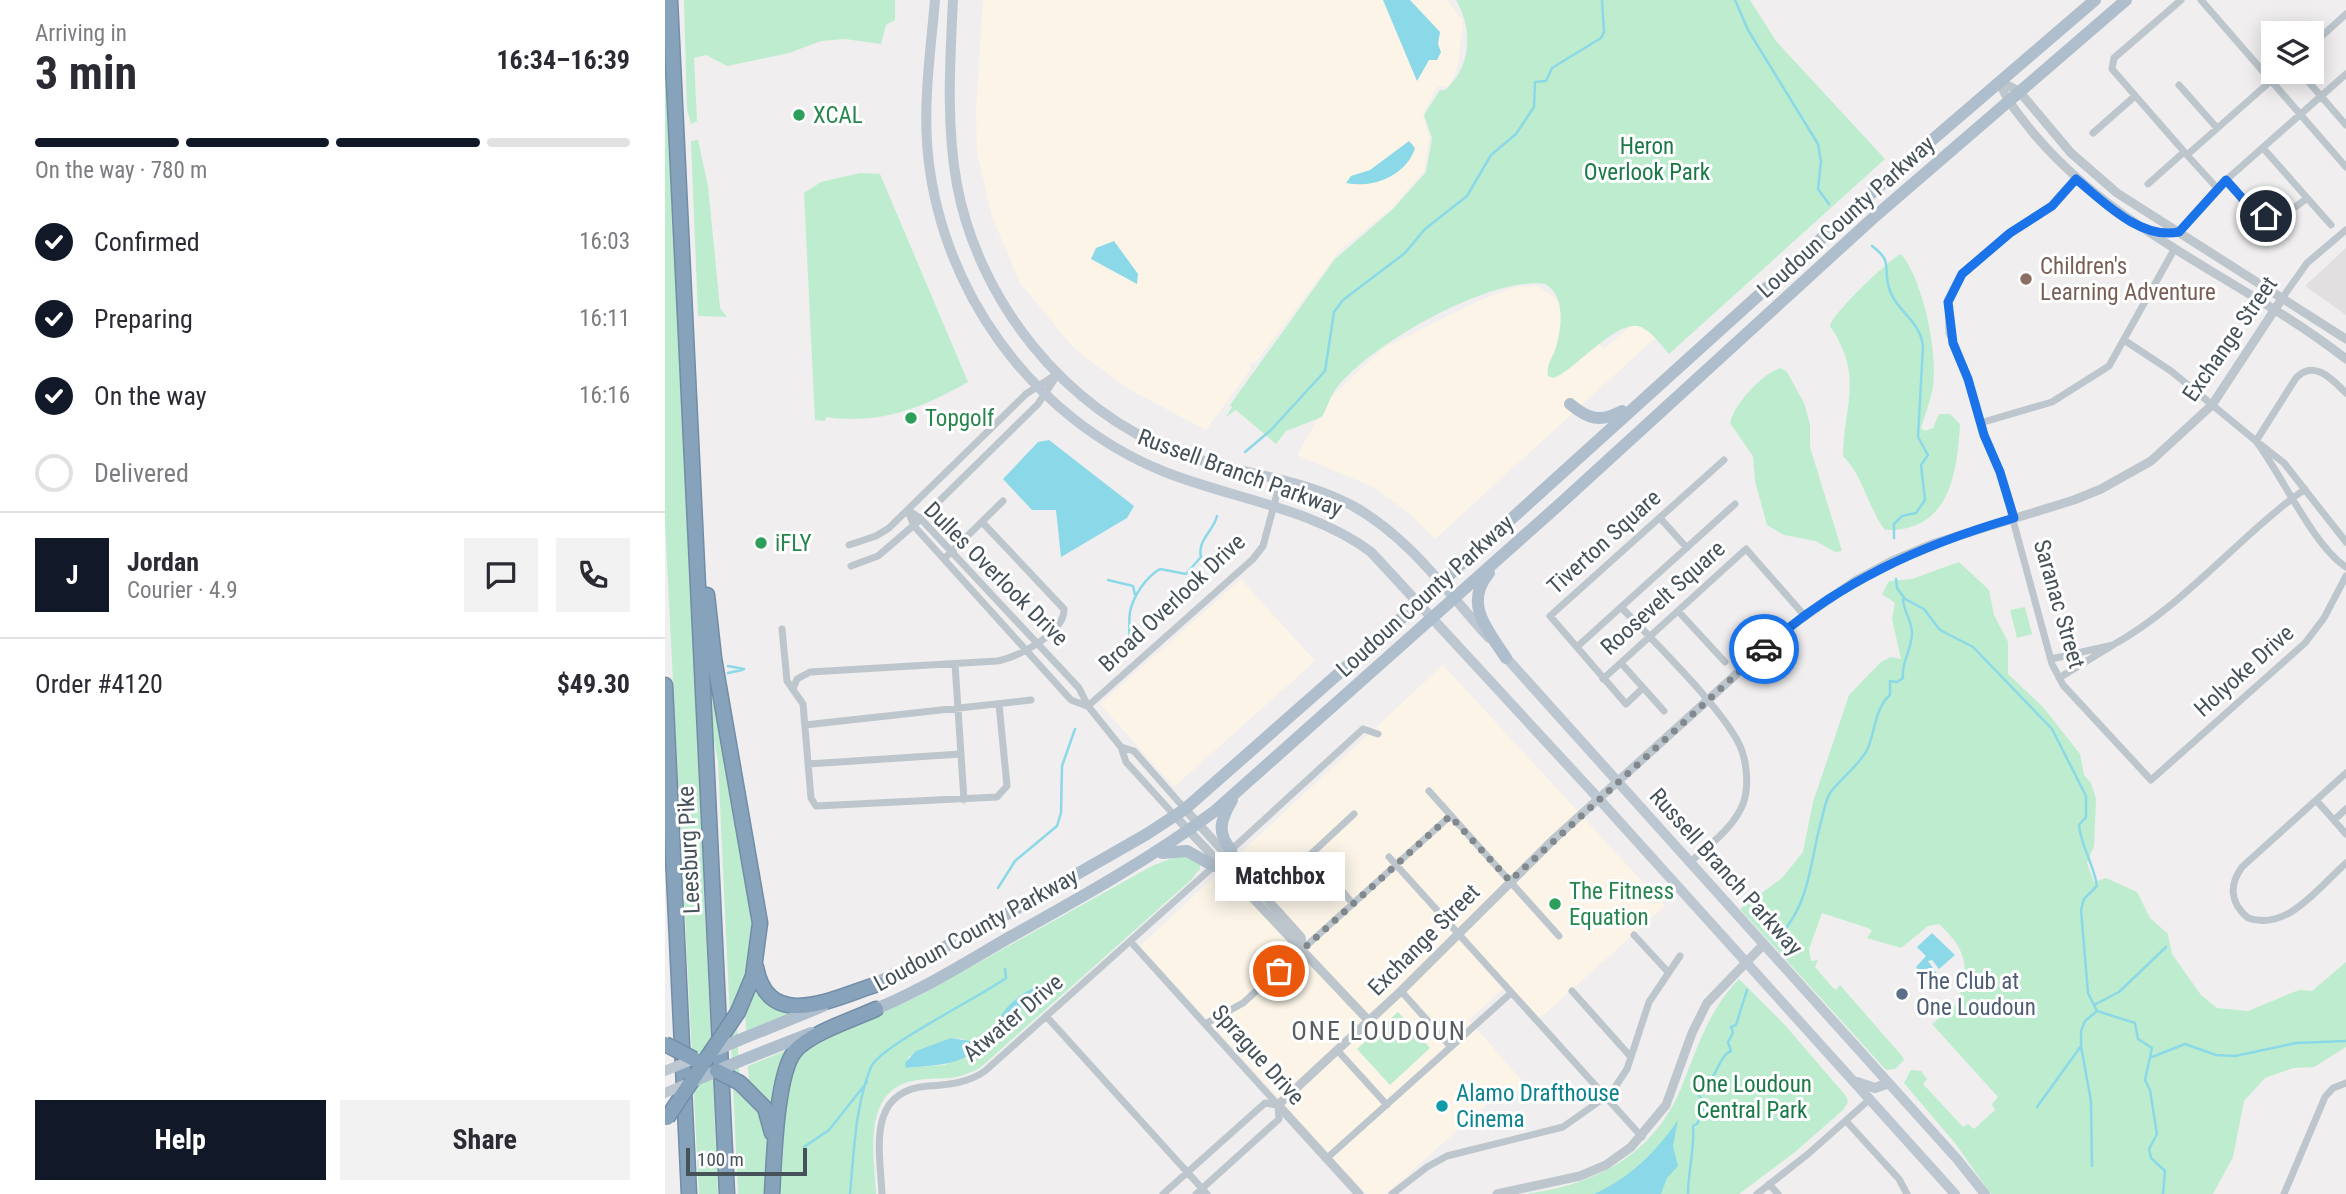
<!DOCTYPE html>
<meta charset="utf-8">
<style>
body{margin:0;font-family:"Roboto Condensed",sans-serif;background:#f2f2f3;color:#2b2b33;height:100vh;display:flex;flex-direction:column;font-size:26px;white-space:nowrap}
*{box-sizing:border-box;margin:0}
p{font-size:23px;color:#7c7c81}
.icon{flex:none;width:38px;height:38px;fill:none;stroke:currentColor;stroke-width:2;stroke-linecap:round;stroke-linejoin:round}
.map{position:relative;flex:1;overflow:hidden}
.drawer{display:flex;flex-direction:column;background:#fff;width:665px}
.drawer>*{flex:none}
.controls{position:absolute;left:1596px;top:21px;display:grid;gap:14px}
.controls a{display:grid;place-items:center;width:63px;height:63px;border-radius:0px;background:#fff;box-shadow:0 4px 18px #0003;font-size:35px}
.scale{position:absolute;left:21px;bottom:18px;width:121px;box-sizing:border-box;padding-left:7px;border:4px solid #46525a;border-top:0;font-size:19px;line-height:24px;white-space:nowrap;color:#46525a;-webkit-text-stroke:5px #fff;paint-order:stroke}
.pin{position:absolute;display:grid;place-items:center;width:60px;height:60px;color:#fff;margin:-30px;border:4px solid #fff;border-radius:50%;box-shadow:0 2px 7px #0007}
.courier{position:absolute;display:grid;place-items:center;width:70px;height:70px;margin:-35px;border:5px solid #1a73e8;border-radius:50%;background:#fff;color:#222;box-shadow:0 2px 9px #0007}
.bubble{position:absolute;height:49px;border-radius:0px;background:#fff;box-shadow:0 4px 18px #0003;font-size:23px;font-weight:700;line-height:49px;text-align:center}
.head em{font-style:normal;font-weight:700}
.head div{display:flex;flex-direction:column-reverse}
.head{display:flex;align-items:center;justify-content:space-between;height:119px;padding:0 35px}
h1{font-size:46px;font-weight:700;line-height:52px}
.bar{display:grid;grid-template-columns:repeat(4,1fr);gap:10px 7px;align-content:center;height:84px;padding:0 35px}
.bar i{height:9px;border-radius:5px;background:#e1e1e2}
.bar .selected{background:#111827}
.bar p{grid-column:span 4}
.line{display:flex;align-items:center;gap:18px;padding:0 35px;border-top:2px solid #e1e1e2}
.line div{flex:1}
.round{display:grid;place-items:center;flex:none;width:74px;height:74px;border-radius:0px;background:#f2f2f3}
ol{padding:0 35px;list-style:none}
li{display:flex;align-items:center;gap:21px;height:77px}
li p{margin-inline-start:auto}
li .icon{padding:7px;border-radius:50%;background:#111827;color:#fff;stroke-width:4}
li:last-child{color:#7c7c81}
li i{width:38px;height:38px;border:4px solid #e1e1e2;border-radius:50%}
.action{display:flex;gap:14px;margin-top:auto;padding:14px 35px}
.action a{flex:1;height:80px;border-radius:0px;background:#111827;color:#fff;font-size:28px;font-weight:700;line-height:80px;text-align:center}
.action a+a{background:#f2f2f3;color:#2b2b33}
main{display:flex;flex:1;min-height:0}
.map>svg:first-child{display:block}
.commercial{fill:#fbf4e7}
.education{fill:#e1dfdf}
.green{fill:#bdedce;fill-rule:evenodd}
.water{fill:#8bd9e8}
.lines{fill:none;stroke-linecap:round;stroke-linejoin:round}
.stream{stroke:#8bd9e8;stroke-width:2.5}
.motorway-casing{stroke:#728da7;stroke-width:17}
.minor{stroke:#bcc6cc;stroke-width:7}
.tertiary{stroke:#bcc6cc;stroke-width:9}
.secondary{stroke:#bcc7d1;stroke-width:10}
.primary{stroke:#aebecc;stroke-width:12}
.motorway{stroke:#87a2bb;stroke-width:14}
.motorway-bridge-casing{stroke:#728da7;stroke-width:17;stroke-linecap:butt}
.secondary-bridge{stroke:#bcc7d1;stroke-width:10}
.primary-bridge{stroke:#aebecc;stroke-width:12}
.motorway-bridge{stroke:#87a2bb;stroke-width:14}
.done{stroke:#82898e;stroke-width:7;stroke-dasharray:0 12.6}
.route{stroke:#1a73e8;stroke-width:9}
.leisure-dot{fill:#2e9e5b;stroke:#fff;stroke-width:2.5}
.education-dot{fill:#8d6e63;stroke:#fff;stroke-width:2.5}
.service-dot{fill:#5c6f8a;stroke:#fff;stroke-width:2.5}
.culture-dot{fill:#0f9aa8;stroke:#fff;stroke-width:2.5}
.labels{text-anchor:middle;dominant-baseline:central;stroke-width:6;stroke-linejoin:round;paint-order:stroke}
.leisure-label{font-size:23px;fill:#27864d;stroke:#fff;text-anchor:start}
.park-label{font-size:23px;fill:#1a7946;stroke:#fff}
.street-label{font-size:23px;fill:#46525a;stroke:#fff}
.education-label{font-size:23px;fill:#785e54;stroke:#fff;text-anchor:start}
.service-label{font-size:23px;fill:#4e5e75;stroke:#fff;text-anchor:start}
.culture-label{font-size:23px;fill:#0d838f;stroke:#fff;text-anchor:start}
.quarter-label{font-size:26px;letter-spacing:2px;fill:#5a5e62;stroke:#fff}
</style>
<main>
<section class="drawer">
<div class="head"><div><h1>3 min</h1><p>Arriving in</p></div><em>16:34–16:39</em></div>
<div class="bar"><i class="selected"></i><i class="selected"></i><i class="selected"></i><i></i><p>On the way · 780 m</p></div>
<ol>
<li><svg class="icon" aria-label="check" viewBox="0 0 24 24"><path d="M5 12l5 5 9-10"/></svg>Confirmed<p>16:03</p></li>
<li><svg class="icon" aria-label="check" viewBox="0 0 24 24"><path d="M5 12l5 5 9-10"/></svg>Preparing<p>16:11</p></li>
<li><svg class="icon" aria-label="check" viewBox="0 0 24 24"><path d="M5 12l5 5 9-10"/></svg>On the way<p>16:16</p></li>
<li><i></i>Delivered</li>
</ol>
<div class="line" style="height:126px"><b class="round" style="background:#111827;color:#fff">J</b><div><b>Jordan</b><p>Courier · 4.9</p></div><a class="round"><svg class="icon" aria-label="chat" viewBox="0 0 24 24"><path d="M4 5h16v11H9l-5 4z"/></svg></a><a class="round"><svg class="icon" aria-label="phone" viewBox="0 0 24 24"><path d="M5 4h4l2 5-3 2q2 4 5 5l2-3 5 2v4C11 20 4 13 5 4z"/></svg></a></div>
<div class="line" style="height:91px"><div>Order #4120</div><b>$49.30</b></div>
<div class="action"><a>Help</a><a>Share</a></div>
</section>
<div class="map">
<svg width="1681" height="1194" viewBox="0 0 1681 1194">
<rect width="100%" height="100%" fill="#f0eeee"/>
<path class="commercial" d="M318,0H782L798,21L793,66L784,86H773L758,114L764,137L759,171L727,208L675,250L592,361L584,363L586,369L541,430L467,391L421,358L407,346L355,283L327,217L312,153L311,111Z
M873,286L888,296L939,349L974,319L990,338L770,539L745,514L710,488L632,455L665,398L717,349L813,301L851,287Z
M576,579L650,661L509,787L435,704Z
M778,665L1000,906L874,1019L843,984L804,1020L859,1083L838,1103L831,1096L721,1194H701L475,946Z"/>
<path class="education" d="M1681,248V315L1640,286Z"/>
<path class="green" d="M19,0H230V20L221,25L216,44L180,39L156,41L124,53L62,66L41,55L29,58L32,121L26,124L22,109Z
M791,0H1085L1111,41L1220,159L1004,354C996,345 987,332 976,327C954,317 911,369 889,378L883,376C881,365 887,359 890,350C897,329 901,295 880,284C825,276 704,345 671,389C665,396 662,409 657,417L621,431L611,444L571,410L561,417L567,407L565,405L670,259L728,209L761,172L767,138L759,115L775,90H780C807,67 808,29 791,0Z
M0,36L53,1194H34L0,523Z
M33,140L43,186L55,308L62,317L33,316L26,141Z
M195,173L215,174L303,382C257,408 215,425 161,417L160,421L150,420L139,193L156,182Z
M1236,254C1258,280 1273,352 1268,386C1266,399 1260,415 1256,428L1260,431L1268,428L1274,414H1285L1295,424C1292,475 1284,532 1220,530C1202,506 1199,477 1178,456C1179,403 1199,377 1165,326C1168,313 1222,261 1236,254Z
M1116,368L1122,372L1139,403L1145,424V447L1177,551L1170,552L1151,541L1119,535L1102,525L1090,481L1088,456L1065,423C1069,405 1097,373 1116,368Z
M1294,562L1324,590L1329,615L1343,642V674L1378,707L1415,754L1419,775L1426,783L1431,799L1429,846L1422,863L1429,882L1441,878L1472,892L1485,918L1503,934L1507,954L1536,995L1552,1008L1583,1011L1634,990L1647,991L1681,962V1047L1649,1067L1628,1068L1600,1078L1579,1101L1568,1157L1548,1194H1326L1290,1143L1239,1083L1246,1070L1256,1071L1262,1079L1258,1084L1298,1127L1303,1124L1309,1129L1330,1110L1327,1104L1333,1097L1267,1024L1299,998L1295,993C1307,964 1296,944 1274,924L1263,926L1236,948L1202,938L1207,931L1203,928L1157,913L1144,949L1146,961L1153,960L1150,967L1168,988L1171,990L1175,985L1237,1056L1239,1060L1230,1069L1221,1070L1075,909L1117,878L1138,852L1148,802L1184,695L1216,662L1226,657L1236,659L1227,619L1230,603L1217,594L1224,581L1247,579Z
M1360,607L1367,634L1352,638L1345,610Z
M42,650L89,918L86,965L71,1005L75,1091C111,1122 102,1151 99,1194H73L53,761L47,731Z
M518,854L535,863V869L526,880L316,1067C288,1083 280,1076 253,1080C196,1087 209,1154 211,1194H114L121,1085L126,1068L136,1053L151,1041L250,998L487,866ZM286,1038L299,1039L296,1059L279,1065L241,1068L243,1057Z
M1074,979L1119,1024L1181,1096L1183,1102L1178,1110L1130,1152L1074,1194H860C931,1185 989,1155 1017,1086C1032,1048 1045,1008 1074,979Z
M91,986L125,1013L81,1031L80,1012Z
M733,1012L765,1048L725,1085L692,1049Z
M127,1048L110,1112L97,1093L84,1081L83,1066Z"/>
<path class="water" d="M718,0H745L775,32L773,44L776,52L772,60H764L752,81Z
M744,141L750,148C742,175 708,189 681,183L686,176L705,170Z
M449,241L473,274L472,284L426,259L431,248Z
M384,440L469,506L462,518L396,557L391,510H367L338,479L373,442Z
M1267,933L1290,955L1274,969L1267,960L1263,961L1273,975L1272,980L1264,982L1251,967L1261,956L1252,947Z
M385,982L336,1027L329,1029C340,1003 358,990 385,982Z
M286,1038L311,1042L314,1046C296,1067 266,1065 241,1068L240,1063L251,1051Z
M1013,1120L1008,1146L1013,1166L1002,1178L996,1194H929C965,1178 991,1152 1013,1120Z"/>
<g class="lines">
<path class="stream" d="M1070,0L1083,30L1153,144L1156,162L1153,189L1164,204
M1207,246C1227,261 1219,265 1223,284C1228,310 1255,319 1258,346L1253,437L1263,455L1256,465L1260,500L1251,513L1237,516L1229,524V538
M580,452L606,430L660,371L669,312L678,300L740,253L760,229L802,196L826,155L851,134L869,107L870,82L881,81L887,68L936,38L939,32L937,0
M1231,579L1232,588L1240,599L1259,609L1275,630L1308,647L1387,729L1421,796V817L1414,825C1416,847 1429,864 1432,886L1419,899L1416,910L1423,993L1432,1011L1470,1023L1473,1039L1487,1048L1480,1080L1485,1090L1492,1134L1484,1149L1486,1158L1500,1171L1498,1194
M443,580L468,586L470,595
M445,665L449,654L463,641C466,631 463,622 465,612C468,596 481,577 495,569L521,574L536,557C532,540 548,532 552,516
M63,666L79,669
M63,673L77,670
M333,888L350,861L392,826L396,813L397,766L410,729
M1117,933C1146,900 1145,859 1157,818C1159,811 1161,799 1165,793C1175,779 1196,764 1203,748C1210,731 1210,708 1225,695V681L1232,682L1238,678C1236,662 1247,649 1247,633C1247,620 1238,611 1238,599
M1429,1005L1454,992L1501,947
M1416,1046L1426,1101L1427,1166
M1487,1057L1520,1044L1551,1055L1570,1056L1631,1043L1681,1041
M1372,1107L1416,1046V1031L1420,1021L1432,1011
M139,1147L164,1130L202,1082
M185,1194C189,1152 190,1106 206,1067C215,1046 317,996 341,978L340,969
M1023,1194C1023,1171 1030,1149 1028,1126L1032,1124L1040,1106L1033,1093C1051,1083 1053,1056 1066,1051L1063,1042L1068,1033L1066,1027L1071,1025L1082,990"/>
<defs>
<path id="motorway" d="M5,0L62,1194
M42,595L49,658L95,923L88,976L73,1012
M0,685L24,1194
M91,967C104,1034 171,997 213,984
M26,1082L46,1052
M75,1083L100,1108L107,1133
M107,1194C109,1162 111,1074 130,1051C145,1033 189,1019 211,1009"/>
</defs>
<use href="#motorway" class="motorway-casing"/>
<path class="minor" d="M1516,0L1449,58L1447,69L1522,155
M1536,0L1681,167
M1647,45L1681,14
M1635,72L1681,125
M1514,85L1552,128
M1428,133L1470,96
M1598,148L1666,225
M1411,179L1387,206L1345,233L1297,274L1283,302L1284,333L1303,379L1319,435L1335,472L1387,664L1398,685L1486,780L1640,643L1659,618L1681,576
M1561,180C1592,215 1600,233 1642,198
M1483,184L1519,152
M1552,188L1522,155L1616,72
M1514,232L1552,188L1681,74
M1618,297L1642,263L1681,230
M1459,340L1506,371L1591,441L1631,378C1649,359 1667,379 1681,393
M1315,423L1387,402L1444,366L1510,248
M243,510L256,519L414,688L423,706L456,747L461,762L510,816
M243,511L249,526L406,700L422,706
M995,518L1022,548
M1681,542L1619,463L1591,441C1617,475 1649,547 1681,567
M184,545L211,536L224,528L361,394L392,374
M279,559L338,501
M186,566L213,556L256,519L373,404L393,374
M956,607C985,638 1065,715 1077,751C1082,766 1084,788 1078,804C1068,829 1043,846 1024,863
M1013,611L1060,662
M117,629L122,681L138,704L146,798L151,806L332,797L342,786L334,704
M1448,645C1520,605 1573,537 1640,489
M913,646L1070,504
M1386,659L1448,645L1394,678
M956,663L999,711
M290,664L299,800
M938,679L1081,549L1139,615
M978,688L961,704L885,616L1059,460
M128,689L132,679L145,672L332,661C352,658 400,633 399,609L317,522
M423,706L588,559L598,546L616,479
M140,725L366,700
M456,747L469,751L520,809
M143,764L296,754
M1681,773L1577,867C1564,885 1565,903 1583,918C1622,932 1654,887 1681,863
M764,791L894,936
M1651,800L1681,834
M1669,820L1681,809
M566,850L698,729L713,734
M724,857L977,1137
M688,904L646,854L689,814
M969,935L1003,972
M465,941L613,1105
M736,991L786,1047
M907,991L965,1056
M381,1016L542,1194
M540,1024L578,1003L785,816
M673,1051L722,1105
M1181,1121L1234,1179L1242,1194
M661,1159L846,993
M1104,1184L1113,1194
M217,1194C215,1150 201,1091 263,1086C283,1085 303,1083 320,1071L549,866
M498,1194L600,1103L612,1105
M531,1194L614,1119L613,1105
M727,1194L762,1167L782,1156L898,1127L946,1093L962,1069L984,1002L1015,956
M1092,1194L1143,1154L1205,1099
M1619,1194L1660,1097L1668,1088L1681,1083"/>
<path class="tertiary" d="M1334,81C1342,102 1355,116 1369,134C1453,234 1580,280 1681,359
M1334,81L1354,91L1406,153L1452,193L1681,339
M520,809L636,937L638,948
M510,816L704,1021
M566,850L581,872
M694,1194L613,1105L736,991L888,840L1119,631L1190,581L1227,561L1270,543L1409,500L1436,489L1486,461L1547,405L1618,297
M832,1194L915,1176L941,1165L966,1147L1001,1105L1027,1033L1042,1003L1098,945"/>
<path class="secondary" d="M270,0C266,47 259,95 262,143C272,287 366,418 500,472C568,499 648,508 706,552L933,798L1290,1194
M288,0C285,61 281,125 292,185C314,301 400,410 511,452C569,474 633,476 688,506C744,537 782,592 824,638
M837,653L1292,1159L1320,1194
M1192,1082L1210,1088L1224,1083"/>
<path class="primary" d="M905,404C923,419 935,423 957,411
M824,573C798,604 823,630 841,658
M566,850C551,832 556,819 567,800
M497,853L522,851L549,866
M204,987L342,914L482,834L520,809L739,616L1231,171L1430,0
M203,1012C253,993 298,964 345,937C415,898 485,859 550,811L896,503L1207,219L1461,0
M74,1040L158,1006
M75,1061L146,1033
M26,1082L52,1071"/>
<use href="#motorway" class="motorway"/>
<defs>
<path id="motorway-bridge" d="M0,1044L29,1059
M46,1052L73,1012
M52,1071L75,1083
M2,1118L26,1082"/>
</defs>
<use href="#motorway-bridge" class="motorway-bridge-casing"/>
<path class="secondary-bridge" d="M0,1071L29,1059
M0,1093L26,1082"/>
<path class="primary-bridge" d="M46,1052L74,1040
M52,1071L75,1061"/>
<use href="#motorway-bridge" class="motorway-bridge"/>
</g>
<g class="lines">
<path class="done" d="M614,971L785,816L845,881L1099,649"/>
<path class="route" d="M1099,649C1171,583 1256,545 1349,518L1335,472L1319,435L1303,379L1288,343L1283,302L1297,274L1345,233L1387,206L1411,179C1439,202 1475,240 1514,232L1561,180L1586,208L1601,216"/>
</g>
<g class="leisure-dot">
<circle cx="134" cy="115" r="7"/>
<circle cx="246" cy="418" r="7"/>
<circle cx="96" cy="543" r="7"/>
<circle cx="890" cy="904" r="7"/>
</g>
<circle class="education-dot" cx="1361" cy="279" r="7"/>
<circle class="service-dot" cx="1237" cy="994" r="7"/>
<circle class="culture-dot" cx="777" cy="1106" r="7"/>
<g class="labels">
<g class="leisure-label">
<text x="148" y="115">XCAL</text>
<text x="260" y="418">Topgolf</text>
<text x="110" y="543">iFLY</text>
<text x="904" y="891">The Fitness<tspan x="904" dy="26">Equation</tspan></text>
</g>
<g class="park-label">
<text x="982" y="146">Heron<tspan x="982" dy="26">Overlook Park</tspan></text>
<text x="1087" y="1084">One Loudoun<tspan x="1087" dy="26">Central Park</tspan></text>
</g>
<g class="street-label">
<text transform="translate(1181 217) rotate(-42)">Loudoun County Parkway</text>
<text transform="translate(1565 339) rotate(-55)">Exchange Street</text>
<text transform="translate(575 473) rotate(20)">Russell Branch Parkway</text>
<text transform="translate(939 542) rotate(-42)">Tiverton Square</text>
<text transform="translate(331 574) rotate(45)">Dulles Overlook Drive</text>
<text transform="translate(760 596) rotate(-42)">Loudoun County Parkway</text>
<text transform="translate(998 598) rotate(-42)">Roosevelt Square</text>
<text transform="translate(507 603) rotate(-43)">Broad Overlook Drive</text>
<text transform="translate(1394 604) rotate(74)">Saranac Street</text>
<text transform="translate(1579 671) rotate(-42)">Holyoke Drive</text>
<text transform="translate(24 850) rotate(-93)">Leesburg Pike</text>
<text transform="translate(1061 872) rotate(48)">Russell Branch Parkway</text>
<text transform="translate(311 930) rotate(-29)">Loudoun County Parkway</text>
<text transform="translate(759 940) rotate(-45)">Exchange Street</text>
<text transform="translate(348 1018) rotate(-40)">Atwater Drive</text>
<text transform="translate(593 1055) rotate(48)">Sprague Drive</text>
</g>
<g class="education-label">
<text x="1375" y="266">Children's<tspan x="1375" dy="26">Learning Adventure</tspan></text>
</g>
<g class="service-label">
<text x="1251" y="981">The Club at<tspan x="1251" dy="26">One Loudoun</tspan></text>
</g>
<g class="culture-label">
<text x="791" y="1093">Alamo Drafthouse<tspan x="791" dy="26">Cinema</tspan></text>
</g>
<g class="quarter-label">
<text x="714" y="1031">ONE LOUDOUN</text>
</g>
</g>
</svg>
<div class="controls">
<a><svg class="icon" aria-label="layers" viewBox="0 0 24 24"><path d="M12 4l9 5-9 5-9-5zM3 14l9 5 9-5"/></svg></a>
</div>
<div class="scale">100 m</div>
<div class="pin" style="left:614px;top:971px;background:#ea580c"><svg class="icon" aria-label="bag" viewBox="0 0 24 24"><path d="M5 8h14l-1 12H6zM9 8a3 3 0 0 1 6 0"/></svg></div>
<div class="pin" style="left:1601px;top:216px;background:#1f2937"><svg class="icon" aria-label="home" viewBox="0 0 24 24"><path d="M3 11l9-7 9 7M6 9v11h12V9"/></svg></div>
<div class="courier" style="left:1099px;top:649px"><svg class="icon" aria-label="car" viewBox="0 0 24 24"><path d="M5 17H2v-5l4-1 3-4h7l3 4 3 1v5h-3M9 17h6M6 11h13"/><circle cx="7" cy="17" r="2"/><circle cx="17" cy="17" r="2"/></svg></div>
<div class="bubble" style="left:550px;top:852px;width:130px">Matchbox</div>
</div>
</main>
